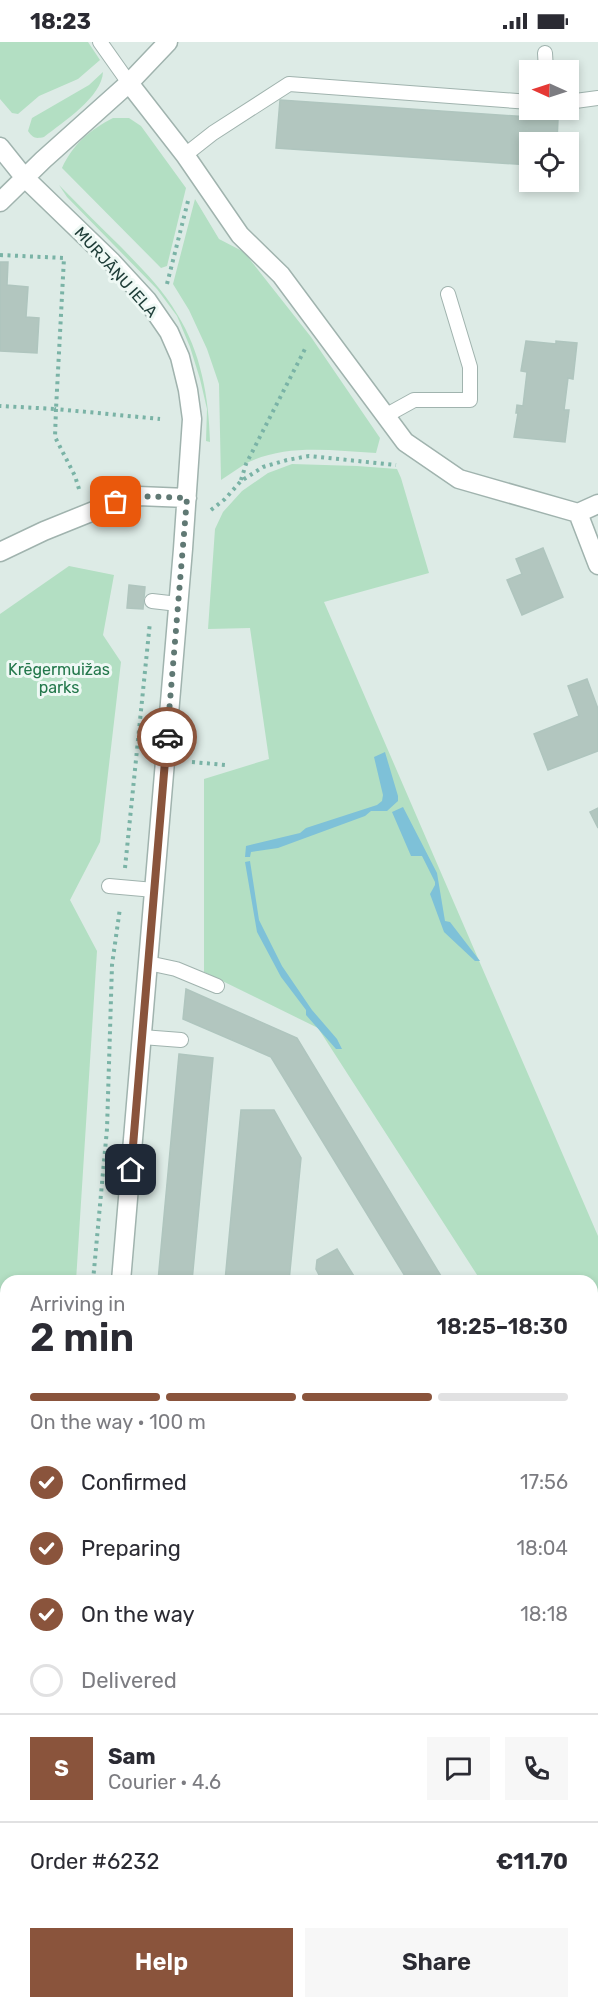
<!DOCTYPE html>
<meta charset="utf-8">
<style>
body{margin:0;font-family:Rubik,sans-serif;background:#f7f7f7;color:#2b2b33;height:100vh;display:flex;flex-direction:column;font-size:22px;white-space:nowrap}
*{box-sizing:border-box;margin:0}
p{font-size:20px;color:#7c7c81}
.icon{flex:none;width:33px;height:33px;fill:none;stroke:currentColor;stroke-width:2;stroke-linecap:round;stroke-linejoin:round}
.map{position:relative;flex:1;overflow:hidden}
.panel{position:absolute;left:0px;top:1233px;width:598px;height:734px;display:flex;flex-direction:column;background:#fff;border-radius:18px 18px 0 0;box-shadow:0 3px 9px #0003}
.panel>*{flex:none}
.needle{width:39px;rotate:273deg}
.fabs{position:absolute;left:519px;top:18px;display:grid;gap:12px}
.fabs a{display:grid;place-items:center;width:60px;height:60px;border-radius:0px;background:#fff;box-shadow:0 3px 9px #0003;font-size:30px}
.pin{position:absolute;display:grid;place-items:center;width:51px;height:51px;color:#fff;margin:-26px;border-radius:12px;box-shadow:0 3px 9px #0006}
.courier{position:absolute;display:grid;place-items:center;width:60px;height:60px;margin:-30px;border:4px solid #8a543c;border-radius:50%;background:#fff;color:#222;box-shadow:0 2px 8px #0007}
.head em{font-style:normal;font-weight:600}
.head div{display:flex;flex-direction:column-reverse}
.head{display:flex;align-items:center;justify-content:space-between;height:102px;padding:0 30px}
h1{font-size:39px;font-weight:600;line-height:45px}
.bar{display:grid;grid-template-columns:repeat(4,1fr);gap:9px 6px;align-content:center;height:72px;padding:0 30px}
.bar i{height:8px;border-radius:4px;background:#e1e1e2}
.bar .on{background:#8a543c}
.bar p{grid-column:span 4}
.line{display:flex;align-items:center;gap:15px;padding:0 30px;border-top:2px solid #e1e1e2}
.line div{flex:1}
.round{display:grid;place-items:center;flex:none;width:63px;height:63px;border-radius:0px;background:#f7f7f7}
ol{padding:0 30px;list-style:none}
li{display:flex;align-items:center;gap:18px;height:66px}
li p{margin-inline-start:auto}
li .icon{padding:6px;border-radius:50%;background:#8a543c;color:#fff;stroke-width:4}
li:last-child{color:#7c7c81}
li i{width:33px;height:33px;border:3px solid #e1e1e2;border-radius:50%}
.cta{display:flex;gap:12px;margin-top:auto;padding:12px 30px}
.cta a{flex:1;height:69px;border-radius:0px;background:#8a543c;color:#fff;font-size:24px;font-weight:600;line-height:69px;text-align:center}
.cta a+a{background:#f7f7f7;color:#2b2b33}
.status{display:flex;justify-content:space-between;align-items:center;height:42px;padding:0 30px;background:#fff;direction:ltr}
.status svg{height:16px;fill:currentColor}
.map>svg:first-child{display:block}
.green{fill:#b3dfc3}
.water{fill:#7ec1d8}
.building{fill:#b2c6bf;stroke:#afc5be;stroke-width:1.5}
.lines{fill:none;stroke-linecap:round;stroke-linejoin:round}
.lane-casing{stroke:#a0b3ae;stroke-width:16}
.street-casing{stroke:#a0b3ae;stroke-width:21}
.path{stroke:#7ab3a6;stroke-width:4;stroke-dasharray:3 4.5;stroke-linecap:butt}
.lane{stroke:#fff;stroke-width:14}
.street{stroke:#fff;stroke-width:18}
.done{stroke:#607974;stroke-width:6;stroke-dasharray:0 10.8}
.route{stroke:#8a543c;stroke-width:8}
.labels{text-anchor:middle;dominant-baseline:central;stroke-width:6;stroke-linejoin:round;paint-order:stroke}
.street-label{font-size:16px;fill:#1d3c37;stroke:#eef8f4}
.park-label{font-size:16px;fill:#23774b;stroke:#eef8f4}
</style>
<div class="status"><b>18:23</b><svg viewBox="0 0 49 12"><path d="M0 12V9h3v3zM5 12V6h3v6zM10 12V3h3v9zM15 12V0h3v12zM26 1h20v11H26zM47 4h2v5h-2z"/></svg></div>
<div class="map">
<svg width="598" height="1966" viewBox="0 0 598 1966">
<rect width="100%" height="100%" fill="#ddebe6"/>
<path class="green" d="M0,0H88L100,18L78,37L39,54L18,72L12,71L0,57Z
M103,30C102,55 63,80 44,95C35,97 33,96 28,89L32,76L89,43Z
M113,76H129L141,84L186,146L167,224L161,226L62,126C73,102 90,88 113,76Z
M59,143C80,164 100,185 121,205C141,226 162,246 177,272C201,310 209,356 210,400L206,399L207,367L200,337L190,305L177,274L157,247L67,155Z
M195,157L219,197L244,210L311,295L380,396L376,411C332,409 286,401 245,422C237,427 229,433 221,438L219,342L207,307L189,268L173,242Z
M292,422L357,424L397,427L401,436L429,531L324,560L598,1194V1421L592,1412V1239H481L318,986L204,930V737L269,717L250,586L208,587L215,487L223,470L242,449L268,431Z
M69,524L114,533L103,593L121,620L100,800L70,858L97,909L76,1239H6V1606L0,1607V572Z
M6,1660V1930L3,1966H0V1661Z"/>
<path class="water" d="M385,710L398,754V759L387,769H371L365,774L278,806L251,810L250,815H245L246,804L300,791L306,786L377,763L382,759L383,753L374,715Z
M403,765L437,831L445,879L450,880L480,919H475L444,890L430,852L435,843V840L422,814H411L392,770Z
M250,819L259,878L282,924L312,968L337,997L342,1007H336L306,973V968L281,935L257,890L245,820Z"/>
<path class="building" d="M280,58L558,77L557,100H530V123L276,106Z
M0,220H8L7,243L28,245L26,275L39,276L37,311L0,309Z
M526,299L556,302V299L577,301L573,337L568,336L564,368H569L565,400L514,395L518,371H516L517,363L523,364L527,330L521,329Z
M543,506L563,555L522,573L507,538L522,532L516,517Z
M129,543L145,545L143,567L127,566Z
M587,637L598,667V709L548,728L534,692L579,674L568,644Z
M598,766V786L590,770Z
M186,947L297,996L444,1239H408L271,1015L183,977Z
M179,1012L213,1016L192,1239H158Z
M241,1068H274L301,1116L289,1239H225Z
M337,1207L357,1239H322L316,1227L317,1218Z
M592,1486L598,1495V1551L592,1542Z
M592,1617L598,1626V1735L592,1726Z
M592,1795L598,1803L597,1904L592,1898Z
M598,1936V1966H543L553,1960H592V1939Z
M93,1960H125L124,1966H92Z
M175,1960H243L247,1966H178Z
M291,1960H362L366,1966H294Z
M408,1960H475L477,1965L411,1966Z"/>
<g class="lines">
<defs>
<path id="lane" d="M100,0L129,41
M545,11L546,28
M568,60L598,56
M185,113L213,91L289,42L530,60
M385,374L414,358H470V325L448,252
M152,559L178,562
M109,844L154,848
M148,921L176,927L217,944
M142,995L181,998"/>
<path id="street" d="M129,41L185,113L240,193L281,233L405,400L459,437L578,471L598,462
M0,105L24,135L112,220L147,258L169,290L180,315L188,348L192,377L183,507L121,1239
M0,160L43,118L129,41L168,0
M578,471L598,523
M0,510L44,489L116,460L138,454L187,456
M0,1633L6,1632
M62,1966V1960"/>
</defs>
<use href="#lane" class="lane-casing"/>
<use href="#street" class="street-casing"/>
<path class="path" d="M0,213L64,216L56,367L0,364
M167,242L188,159
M241,438L246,422L306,305
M79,447L75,434L55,395L56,367L160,377
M211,468L225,457L241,439L263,425L287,418L309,414L396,423
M192,720L225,723
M125,826L150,580
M93,1239L107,1087L112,923L120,866"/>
<use href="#lane" class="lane"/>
<use href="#street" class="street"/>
</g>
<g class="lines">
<path class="done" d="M116,460L138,454L187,456L167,695"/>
<path class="route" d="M131,1128L167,695"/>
</g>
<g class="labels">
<g class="street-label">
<text transform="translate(116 230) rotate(48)">MURJĀŅU IELA</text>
</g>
<g class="park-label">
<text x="59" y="627">Krēgermuižas<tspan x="59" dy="18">parks</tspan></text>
</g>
</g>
</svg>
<div class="fabs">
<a><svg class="needle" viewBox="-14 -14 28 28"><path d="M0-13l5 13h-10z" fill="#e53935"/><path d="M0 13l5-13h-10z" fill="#7c7c81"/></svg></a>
<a><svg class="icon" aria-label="locate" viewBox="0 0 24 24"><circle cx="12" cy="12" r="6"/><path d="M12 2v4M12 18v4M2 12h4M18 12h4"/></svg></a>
</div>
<div class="pin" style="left:116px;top:460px;background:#ea580c"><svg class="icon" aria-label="bag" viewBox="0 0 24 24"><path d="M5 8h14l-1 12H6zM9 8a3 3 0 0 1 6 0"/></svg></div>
<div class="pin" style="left:131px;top:1128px;background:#1f2937"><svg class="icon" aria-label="home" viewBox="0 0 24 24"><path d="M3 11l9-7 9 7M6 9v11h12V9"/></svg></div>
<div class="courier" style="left:167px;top:695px"><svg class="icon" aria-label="car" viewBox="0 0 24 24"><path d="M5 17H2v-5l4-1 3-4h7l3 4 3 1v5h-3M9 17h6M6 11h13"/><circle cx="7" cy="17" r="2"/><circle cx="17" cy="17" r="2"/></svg></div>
<section class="panel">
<div class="head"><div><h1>2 min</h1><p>Arriving in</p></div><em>18:25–18:30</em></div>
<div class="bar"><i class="on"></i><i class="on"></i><i class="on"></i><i></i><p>On the way · 100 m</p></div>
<ol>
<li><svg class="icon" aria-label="check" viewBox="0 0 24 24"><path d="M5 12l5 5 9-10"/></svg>Confirmed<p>17:56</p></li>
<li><svg class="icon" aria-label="check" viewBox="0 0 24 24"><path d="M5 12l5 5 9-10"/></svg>Preparing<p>18:04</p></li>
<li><svg class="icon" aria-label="check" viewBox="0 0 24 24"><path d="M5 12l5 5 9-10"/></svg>On the way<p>18:18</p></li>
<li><i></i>Delivered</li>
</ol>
<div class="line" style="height:108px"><b class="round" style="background:#8a543c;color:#fff">S</b><div><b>Sam</b><p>Courier · 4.6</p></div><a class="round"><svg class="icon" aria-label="chat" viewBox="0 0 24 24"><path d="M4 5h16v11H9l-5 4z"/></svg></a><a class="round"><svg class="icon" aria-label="phone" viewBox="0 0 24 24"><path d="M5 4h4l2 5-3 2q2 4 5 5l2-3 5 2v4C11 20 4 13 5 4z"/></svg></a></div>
<div class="line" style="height:78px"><div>Order #6232</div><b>€11.70</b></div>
<div class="cta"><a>Help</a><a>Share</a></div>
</section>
</div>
